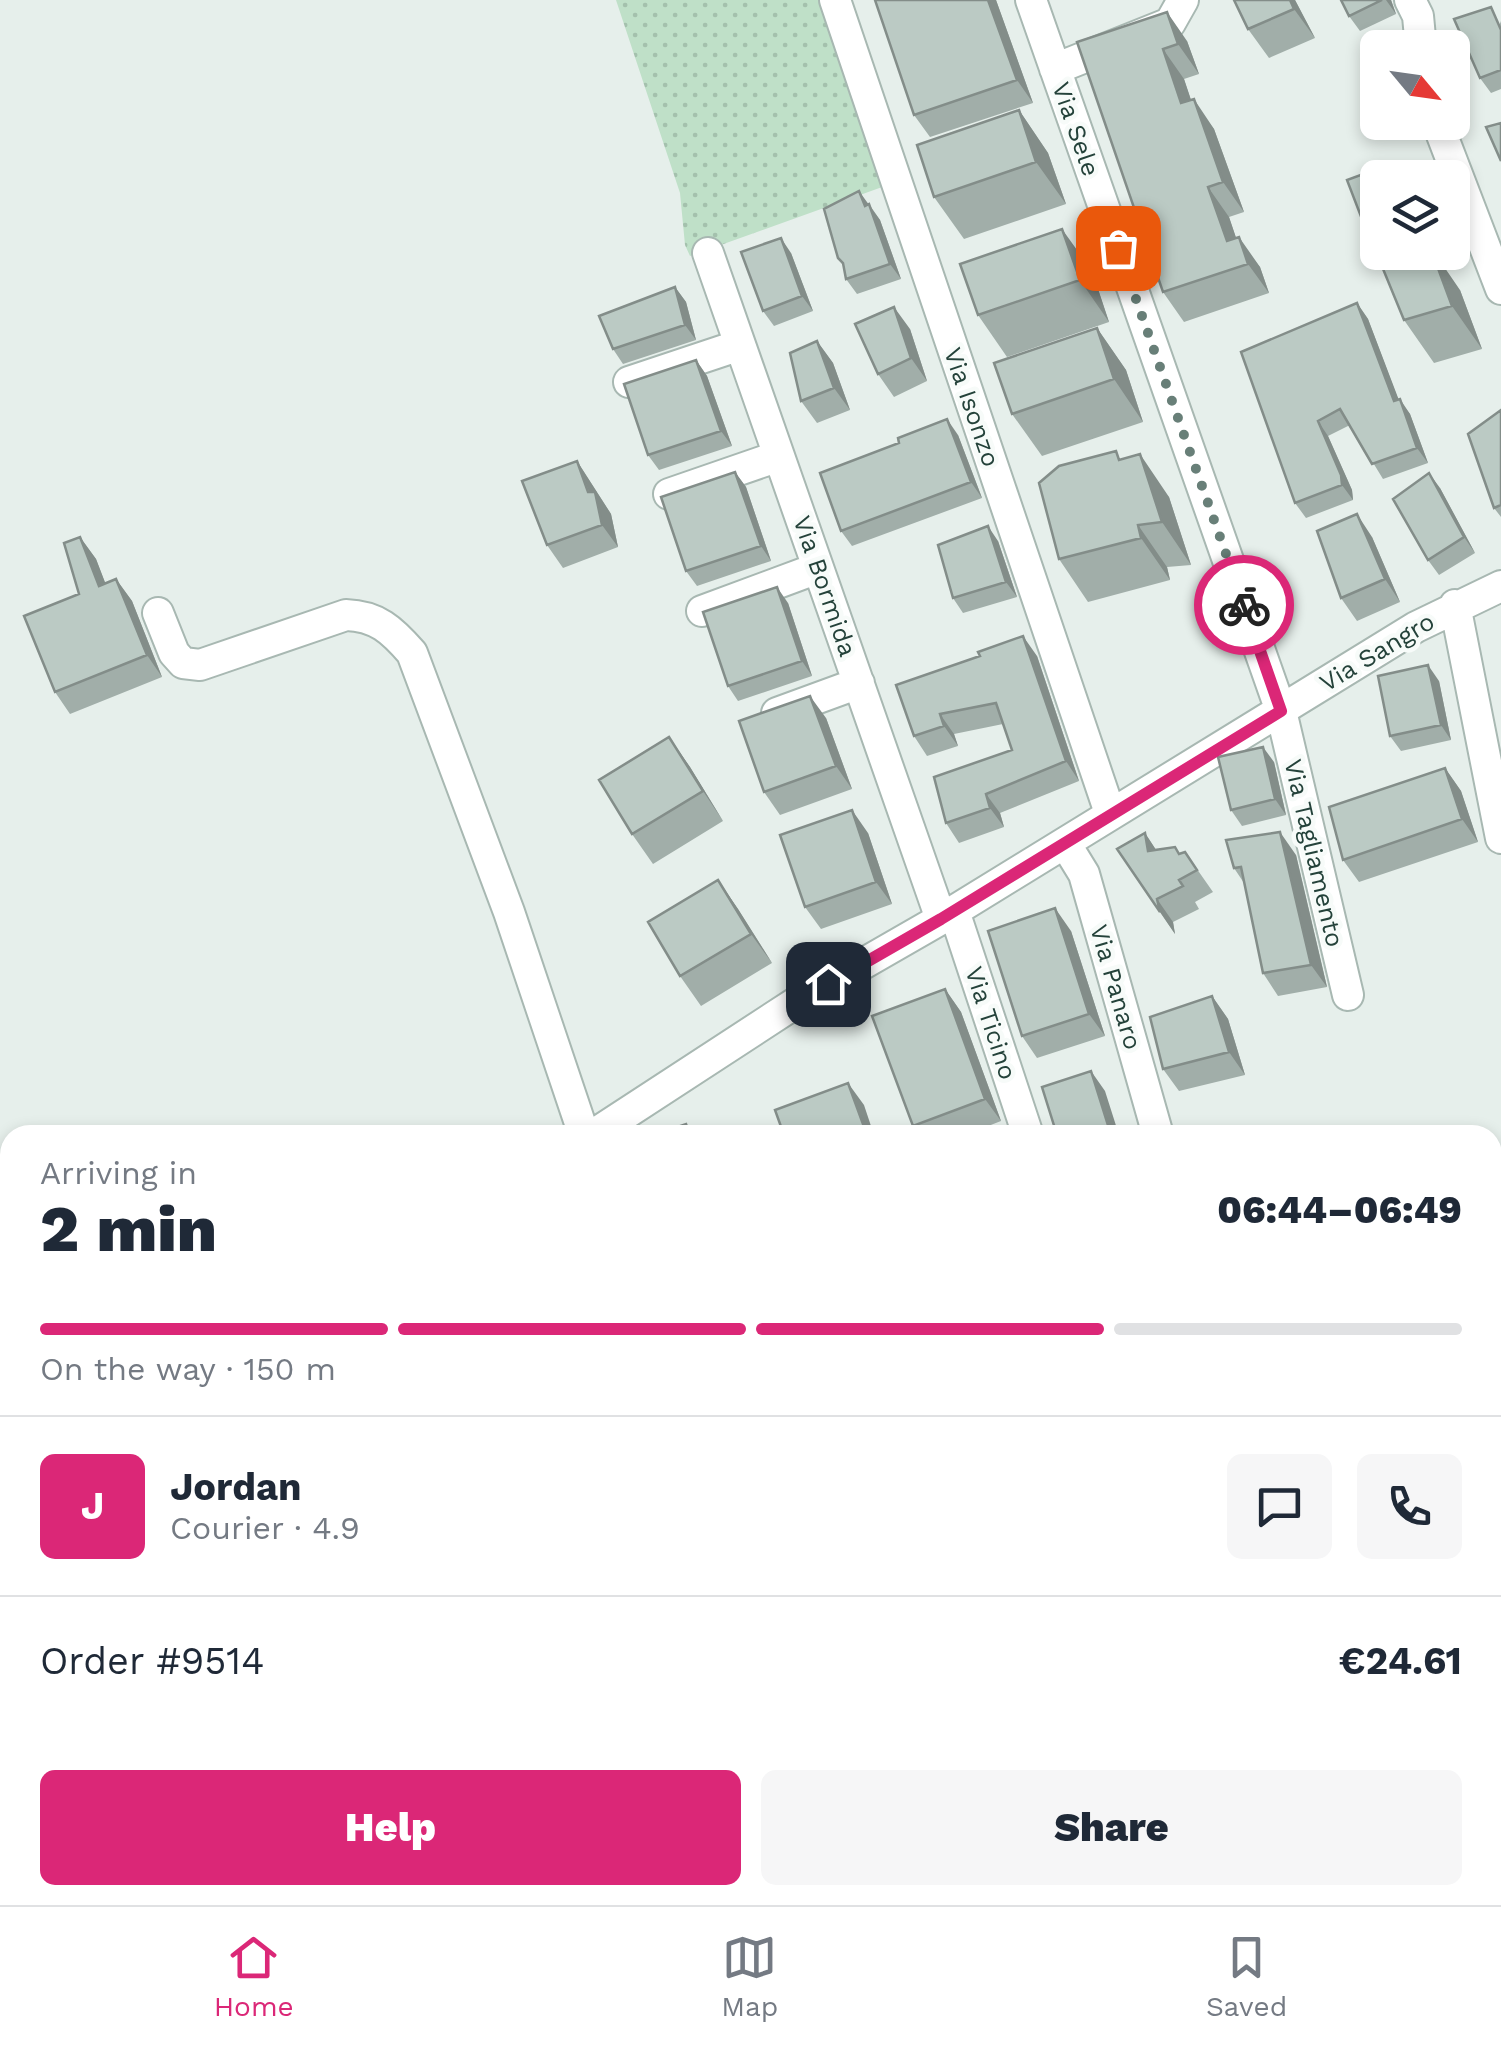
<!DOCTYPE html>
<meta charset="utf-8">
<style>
body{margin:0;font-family:"Work Sans",sans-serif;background:#f6f6f7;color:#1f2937;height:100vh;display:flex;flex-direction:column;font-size:38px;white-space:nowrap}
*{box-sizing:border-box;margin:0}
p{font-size:32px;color:#747a83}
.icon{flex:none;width:55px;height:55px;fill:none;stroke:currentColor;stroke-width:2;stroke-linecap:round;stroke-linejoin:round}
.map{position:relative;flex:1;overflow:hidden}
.details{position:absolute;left:0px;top:1125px;width:1502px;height:780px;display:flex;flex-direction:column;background:#fff;border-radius:30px 30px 0 0;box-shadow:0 5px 15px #0003}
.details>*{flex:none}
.needle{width:65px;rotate:119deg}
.fabs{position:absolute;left:1360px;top:30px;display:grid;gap:20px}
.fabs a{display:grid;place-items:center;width:110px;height:110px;border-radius:15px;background:#fff;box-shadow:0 5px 15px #0003;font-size:50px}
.pin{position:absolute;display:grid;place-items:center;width:85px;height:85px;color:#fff;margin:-42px;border-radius:20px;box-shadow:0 5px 15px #0006}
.courier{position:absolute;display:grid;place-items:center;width:100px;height:100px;margin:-50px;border:8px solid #db2777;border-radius:50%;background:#fff;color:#222;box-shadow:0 2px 12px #0007}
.head em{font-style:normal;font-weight:800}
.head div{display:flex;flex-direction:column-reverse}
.head{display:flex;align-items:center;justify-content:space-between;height:170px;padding:0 40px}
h1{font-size:65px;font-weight:800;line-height:75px}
.bar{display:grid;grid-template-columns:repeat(4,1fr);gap:15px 10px;align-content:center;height:120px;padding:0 40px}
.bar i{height:12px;border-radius:8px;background:#e0e1e3}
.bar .on{background:#db2777}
.bar p{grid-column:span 4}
.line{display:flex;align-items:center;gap:25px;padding:0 40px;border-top:2px solid #e0e1e3}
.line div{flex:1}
.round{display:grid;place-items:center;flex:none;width:105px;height:105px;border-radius:15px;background:#f6f6f7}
.primary-button{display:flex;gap:20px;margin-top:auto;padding:20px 40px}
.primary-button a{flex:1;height:115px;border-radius:15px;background:#db2777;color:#fff;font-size:40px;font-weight:800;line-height:115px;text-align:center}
.primary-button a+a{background:#f6f6f7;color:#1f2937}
.menu{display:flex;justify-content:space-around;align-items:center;height:140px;border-top:2px solid #e0e1e3;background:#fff;font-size:28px;color:#747a83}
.menu a{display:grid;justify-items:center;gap:5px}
.menu .on{color:#db2777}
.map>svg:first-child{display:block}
.grass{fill:url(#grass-dots)}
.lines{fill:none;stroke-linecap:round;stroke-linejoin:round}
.minor-casing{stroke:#a8b8b2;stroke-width:34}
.minor{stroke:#fff;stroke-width:30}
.wall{fill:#a1aea9}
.shaded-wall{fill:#838d89}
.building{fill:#bbcac4;stroke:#838d89;stroke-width:2.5}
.done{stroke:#687f78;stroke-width:10;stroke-dasharray:0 18}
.route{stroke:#db2777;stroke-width:12}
.labels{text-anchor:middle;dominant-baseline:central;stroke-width:9;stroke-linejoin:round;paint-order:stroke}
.street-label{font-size:25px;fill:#24423a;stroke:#f7fbf9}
</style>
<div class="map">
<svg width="1501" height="1905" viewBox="0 0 1501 1905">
<defs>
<pattern id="grass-dots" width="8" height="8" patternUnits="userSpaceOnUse" patternTransform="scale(2.5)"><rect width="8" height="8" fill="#bfe0c8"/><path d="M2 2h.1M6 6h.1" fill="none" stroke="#a4c1ad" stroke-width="1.8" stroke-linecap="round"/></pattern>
</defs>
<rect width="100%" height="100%" fill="#e6efeb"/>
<path class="grass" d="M616,0H829L885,186L690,256L685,245L680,193Z
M763,1895H1081L1066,1905H748Z"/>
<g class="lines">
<defs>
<path id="minor" d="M835,0L1110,813
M1031,0L1281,711L1348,995
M1410,0L1418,16L1421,48
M1055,69L1170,23L1183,0
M1437,122L1501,289
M708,253L941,919
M629,382L740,345
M669,494L779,456
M1455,605L1501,838
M702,611L818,568
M158,613L174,653L183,663L200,665L346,615C377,616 392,630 412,653L509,912L584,1135
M777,713L859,683
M1065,843L1084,874L1158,1135
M954,911L1028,1135
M593,1135L800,1000L941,919L1416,627L1501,586
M0,1504L10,1497
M1492,1876L1501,1872
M1324,1895L1328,1905
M143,1905L146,1895
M1424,1905L1451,1895"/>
</defs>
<use href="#minor" class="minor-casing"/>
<use href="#minor" class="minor"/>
</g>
<path class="wall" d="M996,0L1033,103L930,137L914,115Z
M1234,0H1295L1315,38L1269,58L1248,29Z
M1341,0H1391L1396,14L1360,31L1349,16Z
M1501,21V89L1491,93L1480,78Z
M1187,41L1199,74L1184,79L1191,100L1214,129L1244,212L1229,217L1236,238L1260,267L1269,293L1184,322L1163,292L1077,42Z
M1019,110L1048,153L1066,204L964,239L934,197Z
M1396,162L1407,178H1378V241L1376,242L1365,227L1347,180Z
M869,204L880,220L901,279L857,294L846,279L844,267L838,258Z
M791,253L813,311L774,326L763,311Z
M1092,271L1109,322L1007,357L978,315Z
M675,287L686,302L696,340L623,364L613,349Z
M1460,290L1482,349L1434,363L1404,320Z
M1357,303L1368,319L1398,399L1410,414L1428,463L1383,479L1350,425L1328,436L1352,490L1353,500L1306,518L1295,503L1241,352Z
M1097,328L1126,370L1143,422L1042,456L1012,414Z
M910,329L927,381L894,397L878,374Z
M817,341L833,363L850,410L817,423L801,401Z
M696,360L707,376L732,446L659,470L648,455Z
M958,435L982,498L852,546L841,531L899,443Z
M1122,459L1169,497L1191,565L1167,567L1170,580L1088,602L1059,559Z
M577,461L611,514L618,547L563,568L547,545Z
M735,472L746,487L771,561L697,586L686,571Z
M1440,488L1475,553L1439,575L1428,560Z
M1501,505V517L1494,508Z
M80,537L96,559L105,583L116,579L132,601L162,677L70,714L55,692L79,594Z
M1372,537L1400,602L1357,621L1341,598Z
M998,541L1017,597L963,613L953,598Z
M788,603L812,676L738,701L728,686Z
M1037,656L1079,781L1000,813L1004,827L959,843L946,823L1012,750L1003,724L954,734L958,746L927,756L914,736L896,685Z
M1439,681L1451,740L1401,751L1390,736Z
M826,718L852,789L780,815L764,792Z
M669,737L690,767L723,821L653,864L632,834Z
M1274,762L1286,815L1242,826L1231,810Z
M1445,768L1461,791L1478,842L1359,882L1343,860Z
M868,833L892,904L821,929L805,907Z
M1145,833L1156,850L1179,854L1185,852L1213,892L1195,902L1199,909L1173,922L1175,934L1117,849Z
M1296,855L1327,987L1278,996L1263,973L1244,883L1234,868Z
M718,880L738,909L772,963L701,1006L680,976Z
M1071,931L1105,1036L1037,1058L1022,1036Z
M945,989L961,1012L1001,1121L965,1135H919L913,1126Z
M1212,996L1228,1019L1245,1075L1179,1091L1163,1069Z
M10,1500V1600L0,1606V1506Z
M1497,1698L1501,1703V1754L1498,1755L1492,1747V1699Z
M0,1771L10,1776V1859L0,1853Z
M1084,1895H1253L1239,1905H1091Z"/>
<path class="shaded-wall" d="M988,0H996L1033,103L1017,80Z
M1290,0H1295L1315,38L1294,9Z
M1386,0H1391L1396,14Z
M1167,12L1187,41L1199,74L1178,44Z
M1163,49L1184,79L1202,133L1181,103Z
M1194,99L1214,129L1244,212L1223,182Z
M1019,110L1048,153L1066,204L1036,162Z
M1208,187L1229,217L1245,264L1227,241Z
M859,191L880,220L901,279L890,264Z
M1062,229L1092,271L1109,322L1080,280Z
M1239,237L1260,267L1269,293L1248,264Z
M781,238L791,253L813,311L802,296Z
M1432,252H1434L1460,290L1482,349L1452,306Z
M675,287L686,302L696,340L685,325Z
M1357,303L1368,319L1405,416L1394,401Z
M894,307L910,329L927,381L911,358Z
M1097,328L1126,370L1143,422L1114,379Z
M817,341L833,363L850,410L834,388Z
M696,360L707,376L732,446L721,431Z
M1400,399L1410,414L1428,463L1417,448Z
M947,419L958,435L982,498L971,482Z
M1318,421L1328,436L1352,490L1353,500L1342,485Z
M1140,454L1169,497L1191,565L1162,522Z
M577,461L611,514L618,547L602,525Z
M735,472L746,487L771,561L761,546Z
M1429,473L1440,488L1475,553L1464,537Z
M1357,514L1372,537L1400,602L1385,579Z
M1138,525L1167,567L1170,580L1141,538Z
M988,526L998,541L1017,597L1006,582Z
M80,537L96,559L115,608L99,586Z
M116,579L132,601L162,677L147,655Z
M777,587L788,603L812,676L802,661Z
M1023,636L1037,656L1079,781L1066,761Z
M1428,665L1439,681L1451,740L1441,725Z
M810,696L826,718L852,789L836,766Z
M940,714L954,734L958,746L944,726Z
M669,737L690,767L723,821L703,791Z
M1263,747L1274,762L1286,815L1275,799Z
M1445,768L1461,791L1478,842L1462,819Z
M986,794L1000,813L1004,827L990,808Z
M852,810L868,833L892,904L876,882Z
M1280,832L1296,855L1327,987L1311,965Z
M1145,833L1160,856L1148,851Z
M718,880L738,909L772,963L751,934Z
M1157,899L1173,922L1175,934L1160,912Z
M1055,908L1071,931L1105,1036L1089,1014Z
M945,989L961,1012L1001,1121L985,1099Z
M1212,996L1228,1019L1245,1075L1229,1052Z
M1091,1071L1105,1091L1119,1135H1111Z
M848,1083L864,1105L874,1135H867Z"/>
<path class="building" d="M875,0H988L1017,80L914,115Z
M1234,0H1290L1294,9L1248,29Z
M1341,0H1382L1349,16Z
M1491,7L1501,30V70L1480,78L1454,19Z
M1167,12L1178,44L1163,49L1181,103L1194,99L1223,182L1208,187L1227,241L1239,237L1248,264L1163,292L1077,42Z
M1019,110L1036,162L934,197L917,145Z
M1501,123V161L1486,127Z
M1396,162L1402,178H1378V222L1365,227L1347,180Z
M859,191L865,206L869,204L890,264L846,279L843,263L838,258L824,209Z
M1062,229L1080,280L978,315L960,264Z
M781,238L802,296L763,311L741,252Z
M1416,252H1432L1452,306L1404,320L1381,264Z
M675,287L685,325L613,349L599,316Z
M1357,303L1394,401L1400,399L1417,448L1372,464L1340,409L1318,421L1341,475L1342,485L1295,503L1241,352Z
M894,307L911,358L878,374L855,324Z
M1097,328L1114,379L1012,414L994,363Z
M817,341L834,388L801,401L790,353Z
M696,360L721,431L648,455L624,384Z
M1501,410V505L1494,508L1468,434Z
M947,419L971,482L841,531L820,473L899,443L898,438Z
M1116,451L1119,460L1140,454L1162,522L1138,525L1141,538L1059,559L1039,483L1059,466Z
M577,461L588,492H595L602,525L547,545L522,481Z
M735,472L761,546L686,571L661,497Z
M1429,473L1464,537L1428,560L1393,499Z
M1357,514L1385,579L1341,598L1317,531Z
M988,526L1006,582L953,598L938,545Z
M80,537L99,586L116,579L147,655L55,692L24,616L79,594L64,543Z
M777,587L802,661L728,686L703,612Z
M1023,636L1066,761L986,794L990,808L946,823L934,777L1012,750L996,703L940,714L944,726L914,736L896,685L980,656L978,652Z
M1428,665L1441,725L1390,736L1378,676Z
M810,696L836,766L764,792L739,721Z
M669,737L703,791L632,834L599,780Z
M1263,747L1275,799L1231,810L1218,757Z
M1445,768L1462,819L1343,860L1329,807Z
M852,810L876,882L805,907L780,835Z
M1280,832L1311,965L1263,973L1241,867L1234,868L1226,840Z
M1145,833L1148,851L1175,847L1179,854L1185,852L1197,870L1179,880L1183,886L1157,899L1160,912L1117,849Z
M718,880L751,934L680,976L648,922Z
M1055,908L1089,1014L1022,1036L988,931Z
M945,989L985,1099L913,1126L872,1016Z
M1212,996L1229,1052L1163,1069L1150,1017Z
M1091,1071L1111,1135H1057L1042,1087Z
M848,1083L867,1135H784L775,1110Z
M686,1124L690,1135H654Z
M1255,1129L1257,1135H1219Z
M980,1130L982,1135H966Z
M10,1500V1567L0,1573V1506Z
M1497,1698L1501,1708V1737L1492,1740V1699Z
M0,1771L10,1776V1852L0,1845Z
M1084,1895H1114L1099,1905H1091Z
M1120,1895H1209L1195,1905H1127Z"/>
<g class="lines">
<path class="done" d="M1118,248L1244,605"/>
<path class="route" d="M828,984L941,919L1281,711L1244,605"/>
</g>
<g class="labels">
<g class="street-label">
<text transform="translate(1076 129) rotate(71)">Via Sele</text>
<text transform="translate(972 407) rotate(71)">Via Isonzo</text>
<text transform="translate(825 586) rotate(71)">Via Bormida</text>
<text transform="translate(1377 652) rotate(-31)">Via Sangro</text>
<text transform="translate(1314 853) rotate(77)">Via Tagliamento</text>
<text transform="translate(1116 987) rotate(74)">Via Panaro</text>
<text transform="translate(991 1023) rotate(72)">Via Ticino</text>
</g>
</g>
</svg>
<div class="fabs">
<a><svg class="needle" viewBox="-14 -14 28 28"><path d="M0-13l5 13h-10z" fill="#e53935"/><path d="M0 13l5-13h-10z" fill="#747a83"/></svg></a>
<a><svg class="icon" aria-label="layers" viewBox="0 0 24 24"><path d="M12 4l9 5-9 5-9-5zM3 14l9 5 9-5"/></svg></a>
</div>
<div class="pin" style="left:1118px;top:248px;background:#ea580c"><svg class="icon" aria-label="bag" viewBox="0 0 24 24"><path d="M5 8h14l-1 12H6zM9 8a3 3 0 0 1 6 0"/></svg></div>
<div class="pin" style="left:828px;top:984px;background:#1f2937"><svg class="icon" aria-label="home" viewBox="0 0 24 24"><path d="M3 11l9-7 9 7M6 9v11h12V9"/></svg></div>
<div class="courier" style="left:1244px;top:605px"><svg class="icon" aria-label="bike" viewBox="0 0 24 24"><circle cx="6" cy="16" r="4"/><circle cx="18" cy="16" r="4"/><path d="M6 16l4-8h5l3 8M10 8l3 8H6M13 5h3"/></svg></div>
<section class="details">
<div class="head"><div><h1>2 min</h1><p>Arriving in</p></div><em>06:44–06:49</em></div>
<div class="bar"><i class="on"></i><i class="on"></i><i class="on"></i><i></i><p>On the way · 150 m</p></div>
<div class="line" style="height:180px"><b class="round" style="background:#db2777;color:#fff">J</b><div><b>Jordan</b><p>Courier · 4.9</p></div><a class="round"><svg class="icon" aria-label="chat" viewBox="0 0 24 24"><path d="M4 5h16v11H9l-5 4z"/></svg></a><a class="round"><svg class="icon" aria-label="phone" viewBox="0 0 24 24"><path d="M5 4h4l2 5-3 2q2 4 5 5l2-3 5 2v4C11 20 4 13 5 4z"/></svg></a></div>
<div class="line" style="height:130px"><div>Order #9514</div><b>€24.61</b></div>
<div class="primary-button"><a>Help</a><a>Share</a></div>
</section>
</div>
<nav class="menu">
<a class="on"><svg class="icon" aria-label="home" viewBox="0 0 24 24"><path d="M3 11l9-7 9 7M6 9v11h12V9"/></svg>Home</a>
<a><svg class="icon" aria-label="map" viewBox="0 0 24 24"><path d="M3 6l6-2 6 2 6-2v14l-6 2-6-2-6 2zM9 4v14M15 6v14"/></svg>Map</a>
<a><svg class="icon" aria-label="saved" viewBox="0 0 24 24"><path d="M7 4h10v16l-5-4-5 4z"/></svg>Saved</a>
</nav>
